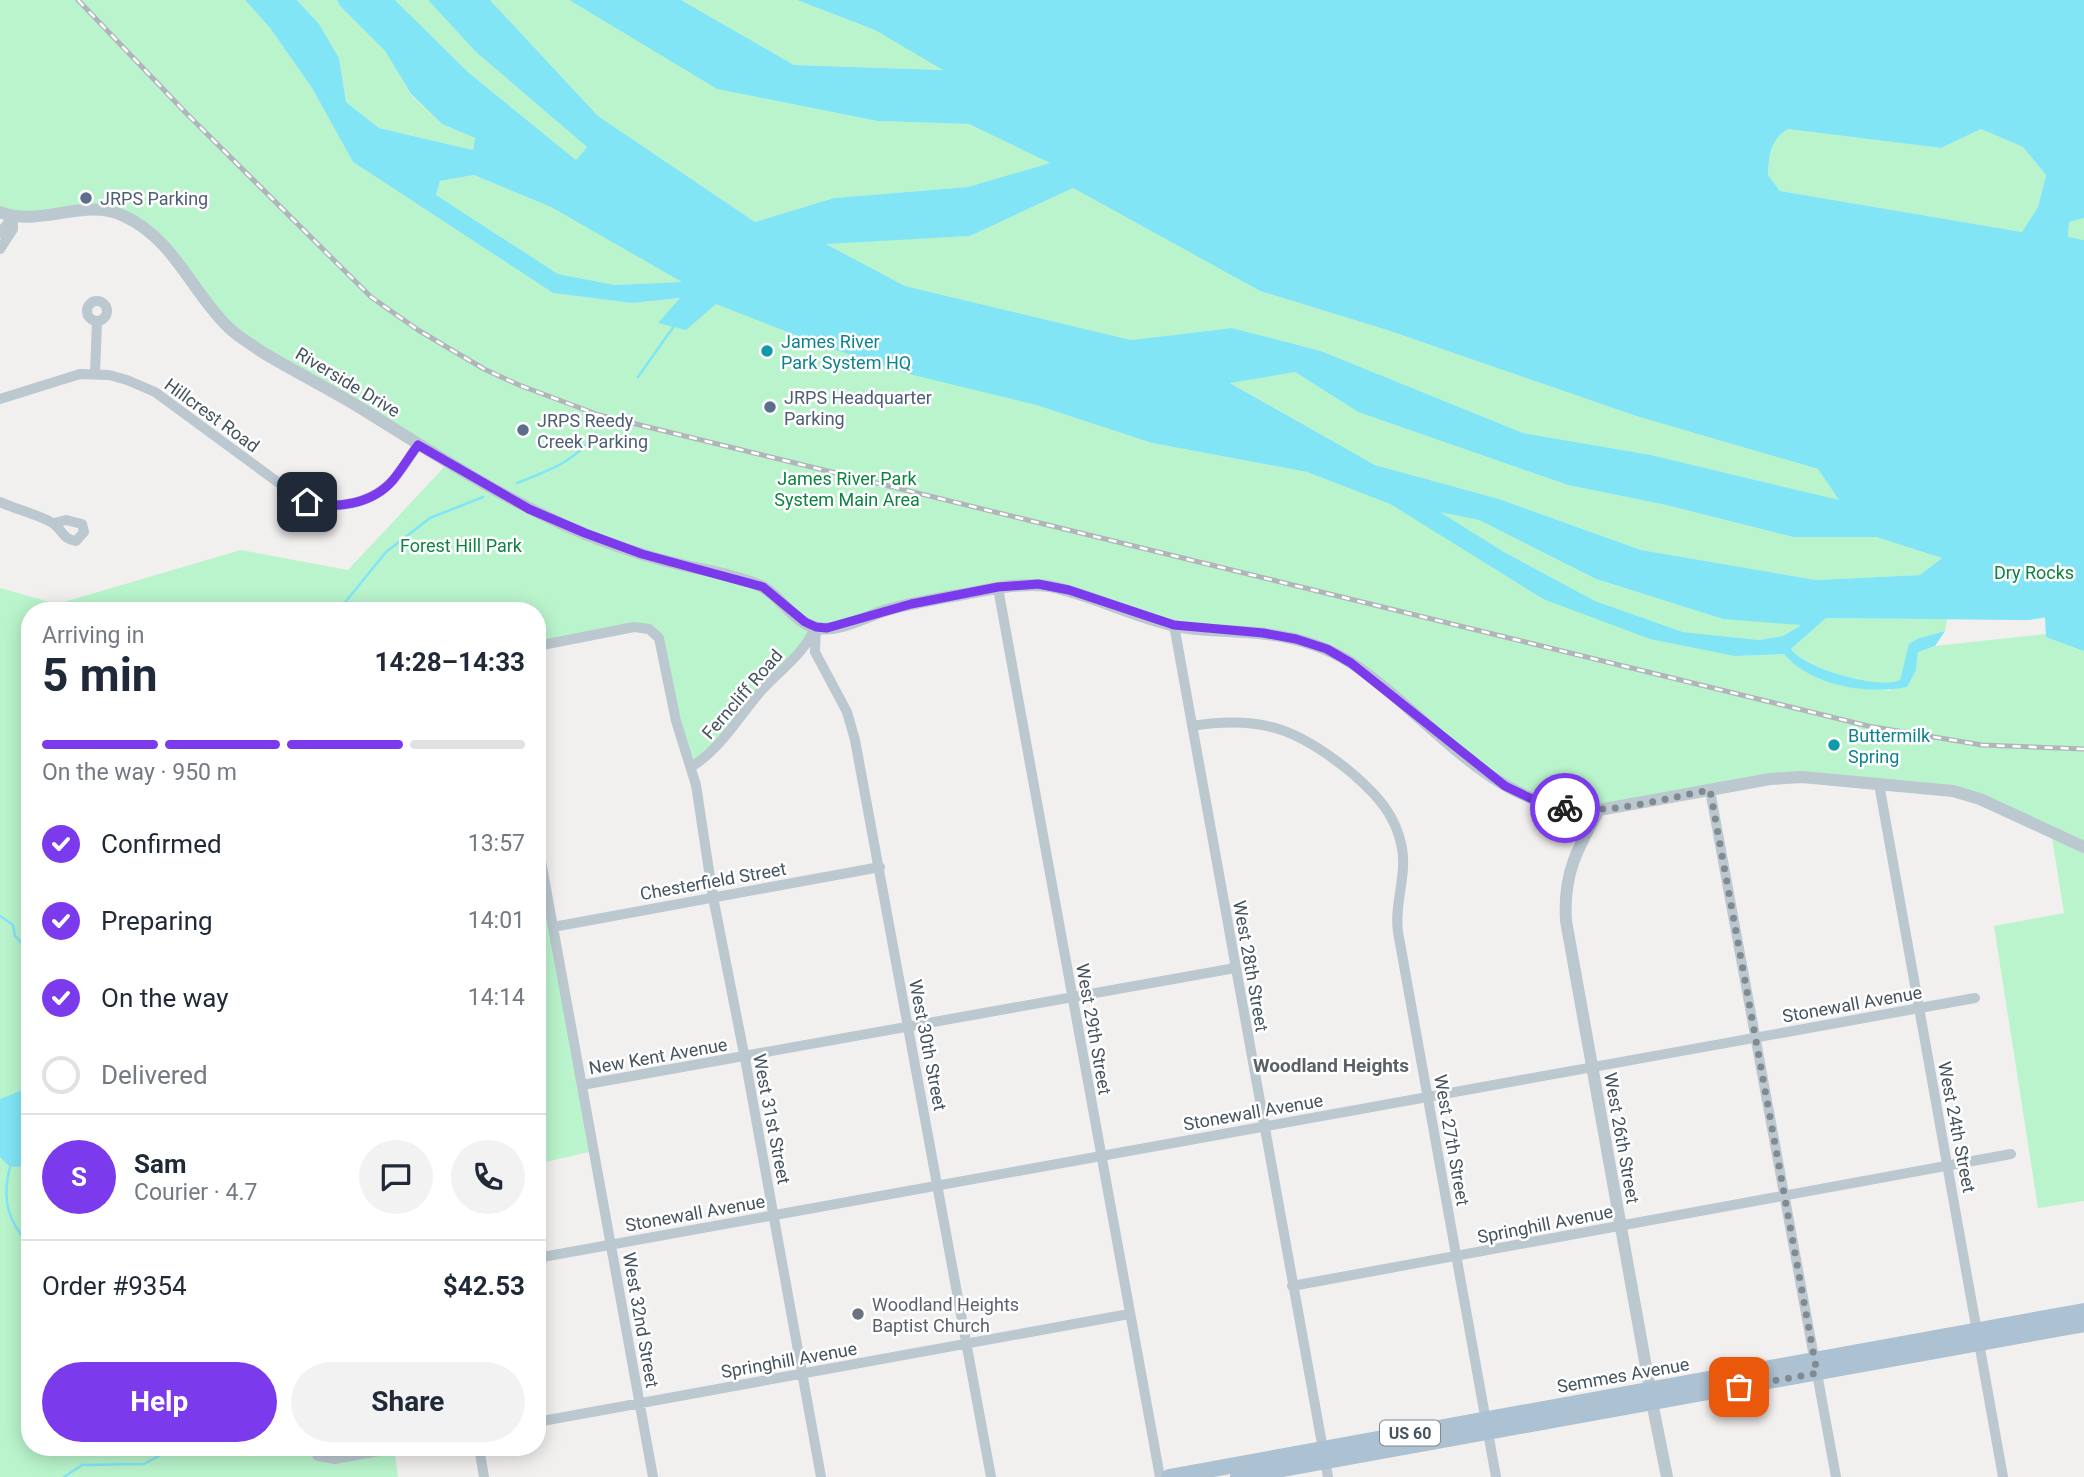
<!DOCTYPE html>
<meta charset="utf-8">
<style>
body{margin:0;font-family:Roboto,sans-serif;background:#f2f2f3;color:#1f2937;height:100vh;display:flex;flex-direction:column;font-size:26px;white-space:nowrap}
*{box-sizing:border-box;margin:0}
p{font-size:23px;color:#747a83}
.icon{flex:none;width:38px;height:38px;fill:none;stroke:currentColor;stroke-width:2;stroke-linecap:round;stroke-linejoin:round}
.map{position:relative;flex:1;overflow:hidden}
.sheet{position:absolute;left:21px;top:602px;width:525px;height:854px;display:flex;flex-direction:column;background:#fff;border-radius:28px;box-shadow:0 4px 18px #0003}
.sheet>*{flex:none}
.pin{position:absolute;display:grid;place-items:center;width:60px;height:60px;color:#fff;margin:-30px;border-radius:14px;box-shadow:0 4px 10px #0006}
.courier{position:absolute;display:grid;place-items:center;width:70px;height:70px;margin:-35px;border:5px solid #7c3aed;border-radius:50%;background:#fff;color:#222;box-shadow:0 2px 9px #0007}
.headline em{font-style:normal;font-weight:700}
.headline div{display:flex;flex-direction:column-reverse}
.headline{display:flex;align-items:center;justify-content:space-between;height:119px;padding:0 21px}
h1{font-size:46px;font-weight:700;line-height:52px}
.bar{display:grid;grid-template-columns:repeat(4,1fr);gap:10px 7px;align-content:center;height:84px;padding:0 21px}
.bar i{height:9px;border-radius:5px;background:#e0e1e3}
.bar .active{background:#7c3aed}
.bar p{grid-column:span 4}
.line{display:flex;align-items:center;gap:18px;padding:0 21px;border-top:2px solid #e0e1e3}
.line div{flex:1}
.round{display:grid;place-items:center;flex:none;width:74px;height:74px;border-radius:37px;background:#f2f2f3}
ol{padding:0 21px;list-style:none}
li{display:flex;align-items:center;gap:21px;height:77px}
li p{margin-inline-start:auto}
li .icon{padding:7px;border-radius:50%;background:#7c3aed;color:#fff;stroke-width:4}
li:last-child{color:#747a83}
li i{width:38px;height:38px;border:4px solid #e0e1e3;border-radius:50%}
.primary-button{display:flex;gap:14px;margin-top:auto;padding:14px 21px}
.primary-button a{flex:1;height:80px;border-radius:42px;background:#7c3aed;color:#fff;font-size:28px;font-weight:700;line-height:80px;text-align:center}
.primary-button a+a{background:#f2f2f3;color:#1f2937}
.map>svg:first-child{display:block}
.green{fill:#b9f4cc}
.water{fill:#81e5f6;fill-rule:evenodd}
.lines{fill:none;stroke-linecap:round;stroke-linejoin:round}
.stream{stroke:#81e5f6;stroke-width:2.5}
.minor{stroke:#bbc8d0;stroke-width:10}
.tertiary{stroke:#bbc8d0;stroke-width:12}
.primary{stroke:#acc1d1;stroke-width:16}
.rail-casing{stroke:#b1b5bb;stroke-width:5}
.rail{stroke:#fff;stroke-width:2.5;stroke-dasharray:8;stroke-linecap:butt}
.done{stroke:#828a91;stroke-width:7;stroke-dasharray:0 12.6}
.route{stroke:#7c3aed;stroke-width:9}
.service-dot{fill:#5c6f8a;stroke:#fff;stroke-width:2.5}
.culture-dot{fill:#0f9aa8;stroke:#fff;stroke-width:2.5}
.worship-dot{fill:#6b7280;stroke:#fff;stroke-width:2.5}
.labels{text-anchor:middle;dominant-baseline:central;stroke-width:5;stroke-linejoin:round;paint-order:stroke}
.shield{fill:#fff;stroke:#7d878f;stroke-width:2}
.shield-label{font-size:16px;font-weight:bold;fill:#45545f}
.service-label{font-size:18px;fill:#4e5e75;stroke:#fff;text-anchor:start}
.culture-label{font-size:18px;fill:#0d838f;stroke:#fff;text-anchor:start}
.street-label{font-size:18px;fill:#45545f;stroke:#fff}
.park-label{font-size:18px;fill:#0c8440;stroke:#fff}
.worship-label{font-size:18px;fill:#5b616d;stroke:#fff;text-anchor:start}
.neighbourhood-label{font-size:19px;font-weight:bold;fill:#5b6065;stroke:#fff}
</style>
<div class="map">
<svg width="2084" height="1477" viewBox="0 0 2084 1477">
<rect width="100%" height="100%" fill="#f2efef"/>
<path class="green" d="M0,0H245L270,28L312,88L353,162L553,293L632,303L682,298L659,323L674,326L716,303L821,345L1036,405L1152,443L1307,472L1390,504L1543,599L1735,656L1784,654L1791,662L1889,691L1916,670L1918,652L1935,646L2046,634V618L2028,620L1947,619L1945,631L1932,636L1906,657L1900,680C1877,690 1806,668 1791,649L1826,618L1946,619L2084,466V1201L2038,1208L1994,926L2064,913L2051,832L1980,799L1802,777L1609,808L1530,798L1327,649L1200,629L1027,584L827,628L807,644L691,767L661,642L649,629L537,647V611H30V1447H313L324,1458L394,1449L398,1477H0V588L57,604L241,550L348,570L448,463L247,342L183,268L122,215L0,212Z
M297,0H337L340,6L385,51L411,95L442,124L475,138L473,150L379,128L346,102L339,58L319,24Z
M395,0H428L476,52L587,147L576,160L469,73Z
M490,0H569L717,89L877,121L969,124L1051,163L968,187L834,198L755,222L598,116Z
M681,0H797L875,30L945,70L794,65Z
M1788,129L1941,148L1981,129L2023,147L2046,175L2038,207L2022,232L1780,191L1768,175C1769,155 1770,140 1788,129Z
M474,175L551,207L684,282L615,285L558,274L436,195L440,181Z
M1073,188L1260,291L1387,330L1636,416L1818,469L1840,501L1651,455L1523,433L1321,351L1232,328L1131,340L905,286L824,243L970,236Z
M2084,218V240L2068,237L2069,222Z
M1295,372L1358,412L1568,485L1666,505L1793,537H1876L1942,558L1920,575L1816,580L1641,550L1499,499L1375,465L1229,382Z
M1438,511L1479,520L1596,579L1723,619L1802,624L1783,636L1759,640L1683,632L1595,601L1504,552Z
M537,839L593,1151L537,1164Z"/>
<path class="water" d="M245,0H297L319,24L339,58L346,102L379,128L473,150L475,138L442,124L411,94L385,51L340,6L337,0H395L469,73L576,160L587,147L476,52L428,0H490L598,116L755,222L834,198L968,187L1050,163L969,124L877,121L717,89L569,0H681L794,65L943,70L875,30L797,0H2084V218L2069,222L2068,237L2084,240V651L2046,637L2045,617L2028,620L1826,618L1791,649C1804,668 1879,690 1900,680L1909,644L1917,639L1945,631L1935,646L1918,652L1916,670L1907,687C1868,695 1811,686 1784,654L1735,656L1650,639L1543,599L1390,504L1307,472L1152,443L1036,405L909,374L821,345L716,304L686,330L658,323L680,298L632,303L553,293L353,162L312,88L270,28ZM1788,129L1941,148L1981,129L2023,147L2046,175L2038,207L2022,232L1780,191L1768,175C1769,155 1770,140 1788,129ZM474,175L551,207L682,282L615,285L558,274L436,195L440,181ZM1073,188L1260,291L1387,330L1636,416L1818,469L1839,500L1651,455L1523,433L1321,351L1232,328L1131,340L905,286L826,244L970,236ZM1295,372L1358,412L1568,485L1666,505L1793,537H1876L1942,558L1920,575L1816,580L1641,550L1499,499L1375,465L1230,383ZM1440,512L1479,520L1596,579L1723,619L1801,625L1783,636L1759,640L1683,632L1595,601L1504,552Z
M30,1087V1166L10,1167L0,1157V1099Z"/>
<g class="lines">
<path class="stream" d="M638,377L674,326
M517,483C550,470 573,463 596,433
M338,611L386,552L430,518L483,497
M0,916L13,925L15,936L30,951
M10,1167C2,1199 7,1221 30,1245
M64,1477L82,1465L144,1464L166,1452L167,1447"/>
<path class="minor" d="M0,233L13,217
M0,249L13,229V217
M87 311a10 10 0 1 1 20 0a10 10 0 1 1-20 0Z
M95,374L97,321
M0,399L80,374L109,375L127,380L155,392L298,497C326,511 364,507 388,485C400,475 408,458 418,445
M0,502C12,508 46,517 54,524C63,531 63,539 76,541L84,532L82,524L66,520L54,523
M998,588L1160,1477
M1174,625L1328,1477
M816,627L815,652L847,712L855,740L991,1477
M537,646L634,627L649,629L659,638L676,721L696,785L713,897L746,1064L821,1477
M1192,726C1262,715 1299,729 1353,774C1377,795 1396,815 1402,848C1407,877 1394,903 1398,932L1496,1477
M691,767C721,749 738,717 761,691C778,672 800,657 812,634
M1879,784L2003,1477
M1710,790L1836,1477
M537,839L653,1477
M553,927L880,867
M582,1085L1235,968
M537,1258L1975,998
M1292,1286L2011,1154
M537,1422L1129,1314
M313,1447L318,1456L335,1459L400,1447
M479,1447L484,1477"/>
<path class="tertiary" d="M0,212C41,228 84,197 124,216C174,239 191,291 228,327C238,337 251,344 262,352C294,371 327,388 359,407C432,452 505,501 585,534C613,545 641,555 670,562C701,570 734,574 763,587C782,598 795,624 818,628C841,632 868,615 890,609C912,603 936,599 958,595C988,590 1018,582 1049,586C1092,595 1132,616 1175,626C1197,631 1221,630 1244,632C1281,634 1319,642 1350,662C1430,714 1494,815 1599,810L1770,779L1802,777L1953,791L1980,799L2084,847
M1599,810C1577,849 1563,874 1566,921L1650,1389
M1652,1402L1667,1477"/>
<path class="primary" d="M1169,1477L2084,1311
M1238,1477L2084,1324"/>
<defs>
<path id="rail" d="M78,0L186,113L371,297L418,330L484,369L519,385L599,415L1868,726L1982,745L2084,749"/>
</defs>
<use href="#rail" class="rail-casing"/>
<use href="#rail" class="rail"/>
</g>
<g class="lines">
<path class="done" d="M1565,808C1609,815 1666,798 1710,790L1817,1373L1739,1387"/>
<path class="route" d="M307,502C334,510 373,504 393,480C402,469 409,457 418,445L529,509L585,533L642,554L763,587L805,622L816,627L827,628L911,604L998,587L1038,584L1069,590L1174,625L1263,633L1296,639L1327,649L1351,663L1505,786L1530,798L1565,808"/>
</g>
<g class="service-dot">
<circle cx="86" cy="198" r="7"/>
<circle cx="770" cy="407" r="7"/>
<circle cx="523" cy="430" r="7"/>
</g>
<g class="culture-dot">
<circle cx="767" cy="351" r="7"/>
<circle cx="1834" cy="745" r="7"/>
</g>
<circle class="worship-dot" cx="858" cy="1314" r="7"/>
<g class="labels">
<rect class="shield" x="1380" y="1420.5" width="60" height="25" rx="5"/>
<g class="shield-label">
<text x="1410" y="1433">US 60</text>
</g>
<g class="service-label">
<text x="100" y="198">JRPS Parking</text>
<text x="784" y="397">JRPS Headquarter<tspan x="784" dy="21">Parking</tspan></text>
<text x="537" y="420">JRPS Reedy<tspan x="537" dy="21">Creek Parking</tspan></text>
</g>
<g class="culture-label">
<text x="781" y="341">James River<tspan x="781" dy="21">Park System HQ</tspan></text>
<text x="1848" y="735">Buttermilk<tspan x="1848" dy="21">Spring</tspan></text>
</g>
<g class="street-label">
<text transform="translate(348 382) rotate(31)">Riverside Drive</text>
<text transform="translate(212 415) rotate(36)">Hillcrest Road</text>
<text transform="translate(742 694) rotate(-49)">Ferncliff Road</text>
<text transform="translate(713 881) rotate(-10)">Chesterfield Street</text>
<text transform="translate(1251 966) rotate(80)">West 28th Street</text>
<text transform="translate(1852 1004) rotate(-10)">Stonewall Avenue</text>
<text transform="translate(1094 1029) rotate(80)">West 29th Street</text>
<text transform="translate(928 1045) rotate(79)">West 30th Street</text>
<text transform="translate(658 1056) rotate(-10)">New Kent Avenue</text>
<text transform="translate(1253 1112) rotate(-10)">Stonewall Avenue</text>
<text transform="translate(772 1119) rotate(79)">West 31st Street</text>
<text transform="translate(1957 1127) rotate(79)">West 24th Street</text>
<text transform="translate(1622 1138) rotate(80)">West 26th Street</text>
<text transform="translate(1452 1140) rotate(80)">West 27th Street</text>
<text transform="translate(695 1213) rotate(-10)">Stonewall Avenue</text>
<text transform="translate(1545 1224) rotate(-11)">Springhill Avenue</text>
<text transform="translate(641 1320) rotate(80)">West 32nd Street</text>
<text transform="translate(789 1360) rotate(-10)">Springhill Avenue</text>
<text transform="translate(1623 1375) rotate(-10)">Semmes Avenue</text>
</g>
<g class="park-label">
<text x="847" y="478">James River Park<tspan x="847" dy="21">System Main Area</tspan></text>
<text x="461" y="545">Forest Hill Park</text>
<text x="2034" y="572">Dry Rocks</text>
</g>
<g class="worship-label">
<text x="872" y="1304">Woodland Heights<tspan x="872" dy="21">Baptist Church</tspan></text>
</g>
<g class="neighbourhood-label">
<text x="1331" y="1065">Woodland Heights</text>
</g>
</g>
</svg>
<div class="pin" style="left:1739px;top:1387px;background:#ea580c"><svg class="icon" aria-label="bag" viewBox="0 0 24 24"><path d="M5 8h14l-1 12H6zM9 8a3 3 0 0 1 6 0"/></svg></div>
<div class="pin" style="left:307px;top:502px;background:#1f2937"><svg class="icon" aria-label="home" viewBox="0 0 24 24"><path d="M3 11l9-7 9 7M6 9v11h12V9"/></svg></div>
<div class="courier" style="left:1565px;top:808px"><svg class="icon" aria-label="bike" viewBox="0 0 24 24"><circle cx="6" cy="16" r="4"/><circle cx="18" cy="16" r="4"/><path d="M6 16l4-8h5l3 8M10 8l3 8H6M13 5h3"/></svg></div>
<section class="sheet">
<div class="headline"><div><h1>5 min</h1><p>Arriving in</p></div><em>14:28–14:33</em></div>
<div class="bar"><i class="active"></i><i class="active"></i><i class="active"></i><i></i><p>On the way · 950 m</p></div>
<ol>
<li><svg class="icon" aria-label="check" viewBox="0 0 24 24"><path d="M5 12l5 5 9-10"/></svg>Confirmed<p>13:57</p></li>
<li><svg class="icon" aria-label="check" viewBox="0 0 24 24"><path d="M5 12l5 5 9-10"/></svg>Preparing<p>14:01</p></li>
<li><svg class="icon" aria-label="check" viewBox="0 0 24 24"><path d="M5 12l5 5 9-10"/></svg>On the way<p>14:14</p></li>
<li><i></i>Delivered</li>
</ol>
<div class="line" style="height:126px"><b class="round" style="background:#7c3aed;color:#fff">S</b><div><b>Sam</b><p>Courier · 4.7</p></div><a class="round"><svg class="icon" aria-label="chat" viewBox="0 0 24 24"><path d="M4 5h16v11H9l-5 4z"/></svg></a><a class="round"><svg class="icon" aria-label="phone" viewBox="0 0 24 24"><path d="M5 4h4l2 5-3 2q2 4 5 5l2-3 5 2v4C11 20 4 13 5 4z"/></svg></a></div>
<div class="line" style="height:91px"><div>Order #9354</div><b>$42.53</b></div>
<div class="primary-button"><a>Help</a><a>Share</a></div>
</section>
</div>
